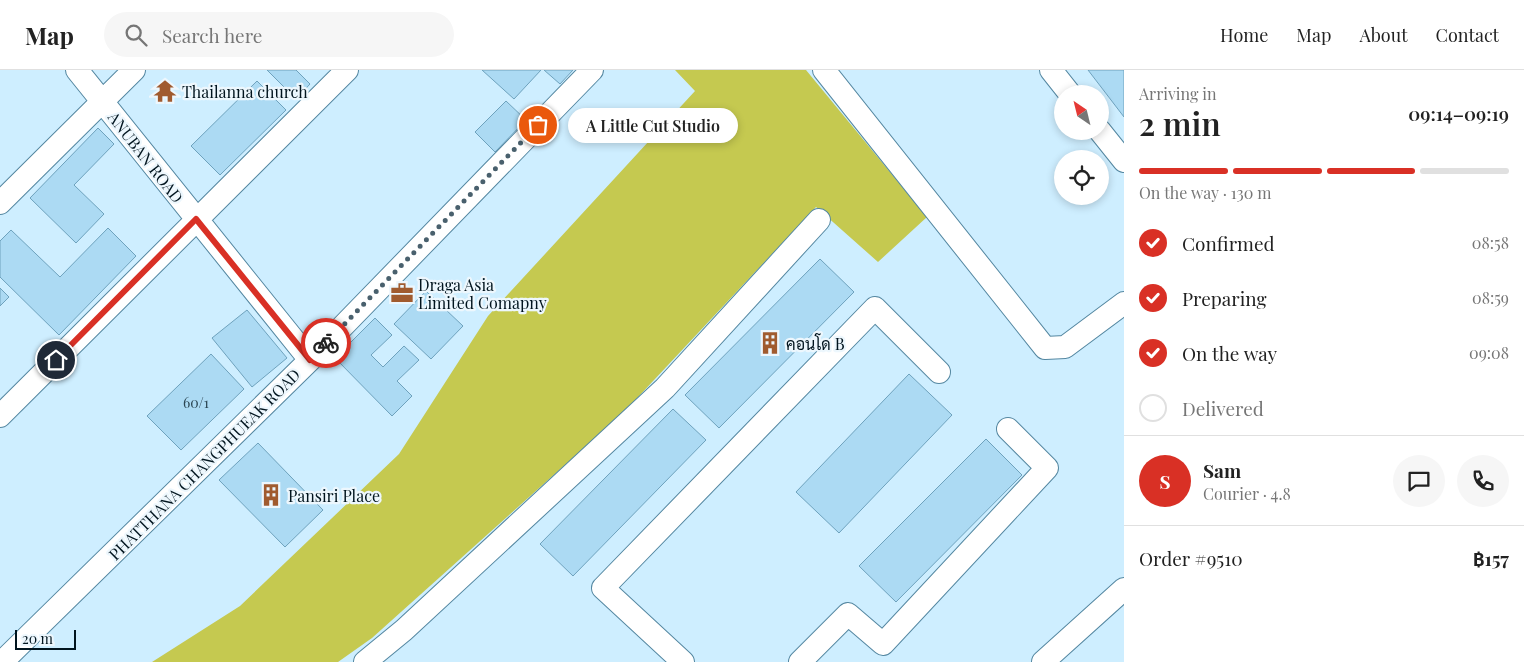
<!DOCTYPE html>
<meta charset="utf-8">
<style>
body{margin:0;font-family:"Playfair Display",Sarabun,serif;background:#f6f6f6;color:#222;height:100vh;display:flex;flex-direction:column;font-size:19px;white-space:nowrap}
*{box-sizing:border-box;margin:0}
p{font-size:16px;color:#767676}
.icon{flex:none;width:28px;height:28px;fill:none;stroke:currentColor;stroke-width:2;stroke-linecap:round;stroke-linejoin:round}
.map{position:relative;flex:1;overflow:hidden}
.drawer{display:flex;flex-direction:column;background:#fff;width:400px}
.drawer>*{flex:none}
.needle{width:32px;rotate:325deg}
.tools{position:absolute;left:1054px;top:15px;display:grid;gap:10px}
.tools a{display:grid;place-items:center;width:55px;height:55px;border-radius:50%;background:#fff;box-shadow:0 2px 8px #0003;font-size:25px}
.scale{position:absolute;left:15px;bottom:12px;width:61px;box-sizing:border-box;padding-left:5px;border:2px solid #01141e;border-top:0;font-size:14px;line-height:18px;white-space:nowrap;color:#01141e;-webkit-text-stroke:4px #edf7fd;paint-order:stroke}
.pin{position:absolute;display:grid;place-items:center;width:42px;height:42px;color:#fff;margin:-21px;border:2px solid #fff;border-radius:50%;box-shadow:0 1px 5px #0007}
.courier{position:absolute;display:grid;place-items:center;width:50px;height:50px;margin:-25px;border:4px solid #d93025;border-radius:50%;background:#fff;color:#222;box-shadow:0 1px 6px #0007}
.bubble{position:absolute;height:35px;border-radius:18px;background:#fff;box-shadow:0 2px 8px #0003;font-size:16px;font-weight:600;line-height:35px;text-align:center}
.summary em{font-style:normal;font-weight:600}
.summary div{display:flex;flex-direction:column-reverse}
.summary{display:flex;align-items:center;justify-content:space-between;height:85px;padding:0 15px}
h1{font-size:32px;font-weight:600;line-height:38px}
.bar{display:grid;grid-template-columns:repeat(4,1fr);gap:8px 5px;align-content:center;height:60px;padding:0 15px}
.bar i{height:6px;border-radius:4px;background:#e0e0e0}
.bar .active{background:#d93025}
.bar p{grid-column:span 4}
.line{display:flex;align-items:center;gap:12px;padding:0 15px;border-top:1px solid #e0e0e0}
.line div{flex:1}
.round{display:grid;place-items:center;flex:none;width:52px;height:52px;border-radius:26px;background:#f6f6f6}
ol{padding:0 15px;list-style:none}
li{display:flex;align-items:center;gap:15px;height:55px}
li p{margin-inline-start:auto}
li .icon{padding:5px;border-radius:50%;background:#d93025;color:#fff;stroke-width:4}
li:last-child{color:#767676}
li i{width:28px;height:28px;border:2px solid #e0e0e0;border-radius:50%}
header{display:flex;align-items:center;gap:30px;box-sizing:border-box;height:70px;padding:0 25px;background:#fff;border-bottom:1px solid #e0e0e0}
header strong{font-size:24px}
nav{display:flex;gap:28px;margin-inline-start:auto;font-size:18px}
.search{width:350px;height:45px;background:#f6f6f6;display:flex;align-items:center;gap:12px;box-sizing:border-box;padding:0 18px;border-radius:28px;color:#767676;font-size:19px}
main{display:flex;flex:1;min-height:0}
.map>svg:first-child{display:block}
.green{fill:#c5c950}
.building{fill:#acdaf3;stroke:#6ea2bd}
.lines{fill:none;stroke-linecap:round;stroke-linejoin:round}
.minor-casing{stroke:#5487a1;stroke-width:24}
.minor{stroke:#fff;stroke-width:22}
.done{stroke:#49606d;stroke-width:5;stroke-dasharray:0 9}
.route{stroke:#d93025;stroke-width:6}
.labels{text-anchor:middle;dominant-baseline:central;stroke-width:4.5;stroke-linejoin:round;paint-order:stroke}
.number-label{font-size:14px;fill:#2c4653}
.poi-label{font-size:16px;fill:#01141e;stroke:#edf7fd;text-anchor:start}
.street-label{font-size:16px;fill:#01141e;stroke:#edf7fd}
</style>
<header>
<strong>Map</strong>
<div class="search"><svg class="icon" aria-label="search" viewBox="0 0 24 24"><circle cx="10" cy="10" r="6"/><path d="M15 15l6 6"/></svg>Search here</div>
<nav><a>Home</a><a>Map</a><a>About</a><a>Contact</a></nav>
</header>
<main>
<div class="map">
<svg width="1124" height="592" viewBox="0 0 1124 592">
<rect width="100%" height="100%" fill="#ceeeff"/>
<path class="green" d="M675,0H806L927,147L878,192L816,137L625,341L372,568L338,592H152L240,536L399,384L488,246L695,21Z"/>
<path class="building" d="M267,0H296L310,14L296,29Z
M482,0H541L514,29Z
M544,0H573L560,14Z
M1088,0H1124V47Z
M257,11L286,40L220,105L191,76Z
M506,31L526,50L495,82L475,62Z
M98,58L114,74L74,115L104,144L76,173L30,128Z
M108,158L136,186L59,265L0,207V171L11,160L60,207Z
M820,189L854,222L719,358L685,325Z
M0,218L9,227L0,236Z
M426,221L463,256L431,289L394,254Z
M247,240L287,288L252,317L212,268Z
M375,248L392,265L371,285L383,297L404,276L419,290L397,311L412,326L392,346L335,288Z
M211,284L244,319L181,380L147,346Z
M909,304L952,345L839,463L796,422Z
M673,339L706,370L573,506L540,474Z
M986,369L1022,405L896,532L859,496Z
M258,373L323,440L285,477L219,410Z"/>
<g class="lines">
<defs>
<path id="minor" d="M77,0L310,290
M824,0L1045,278L1065,277L1124,233
M1051,0L1070,24
M1100,61L1124,91
M0,133L134,0
M0,346L347,0
M2,592L310,290L592,0
M365,592L404,560L665,318L819,150
M683,592L603,518L875,238L939,302
M800,592L848,544L883,574L1047,398L1008,359
M1043,592L1124,519"/>
</defs>
<use href="#minor" class="minor-casing"/>
<use href="#minor" class="minor"/>
</g>
<g class="lines">
<path class="done" d="M326,273L538,55"/>
<path class="route" d="M56,290L196,149L310,290L326,273"/>
</g>
<defs>
<symbol id="temple-bare" viewBox="-9 -9 18 18"><path d="M0-6L5-2H3V0L6.5 2.5H4V6H1.5V3h-3V6H-4V2.5H-6.5L-3 0V-2H-5Z" fill="#a05b2f" stroke="#edf7fd" stroke-width="2.5" paint-order="stroke"/></symbol>
<symbol id="office-bare" viewBox="-9 -9 18 18"><path d="M-6-3h4V-5.5h4V-3h4V5H-6ZM-1-4.5V-3h2v-1.5ZM-6 0V1H6V0Z" fill="#a05b2f" stroke="#edf7fd" stroke-width="2.5" paint-order="stroke"/></symbol>
<symbol id="building-bare" viewBox="-9 -9 18 18"><path d="M-4-6H4V6H1V3H-1V6H-4ZM-2.5-4.3h1.7v1.8h-1.7ZM.8-4.3h1.7v1.8H.8ZM-2.5-1h1.7V.8h-1.7ZM.8-1h1.7V.8H.8Z" fill="#a05b2f" stroke="#edf7fd" stroke-width="2.5" paint-order="stroke"/></symbol>
</defs>
<g fill-rule="evenodd">
<use href="#temple-bare" x="149" y="5" width="32" height="32"/>
<use href="#office-bare" x="386" y="207" width="32" height="32"/>
<use href="#building-bare" x="754" y="257" width="32" height="32"/>
<use href="#building-bare" x="255" y="409" width="32" height="32"/>
</g>
<g class="labels">
<g class="number-label">
<text x="196" y="332">60/1</text>
</g>
<g class="poi-label">
<text x="182" y="21">Thailanna church</text>
<text x="418" y="214">Draga Asia<tspan x="418" dy="18">Limited Comapny</tspan></text>
<text x="786" y="273">คอนโด B</text>
<text x="288" y="425">Pansiri Place</text>
</g>
<g class="street-label">
<text transform="translate(146 87) rotate(52)">ANUBAN ROAD</text>
<text transform="translate(204 394) rotate(-45)">PHATTHANA CHANGPHUEAK ROAD</text>
</g>
</g>
</svg>
<div class="tools">
<a><svg class="needle" viewBox="-14 -14 28 28"><path d="M0-13l5 13h-10z" fill="#e53935"/><path d="M0 13l5-13h-10z" fill="#767676"/></svg></a>
<a><svg class="icon" aria-label="locate" viewBox="0 0 24 24"><circle cx="12" cy="12" r="6"/><path d="M12 2v4M12 18v4M2 12h4M18 12h4"/></svg></a>
</div>
<div class="scale">20 m</div>
<div class="pin" style="left:538px;top:55px;background:#ea580c"><svg class="icon" aria-label="bag" viewBox="0 0 24 24"><path d="M5 8h14l-1 12H6zM9 8a3 3 0 0 1 6 0"/></svg></div>
<div class="pin" style="left:56px;top:290px;background:#1f2937"><svg class="icon" aria-label="home" viewBox="0 0 24 24"><path d="M3 11l9-7 9 7M6 9v11h12V9"/></svg></div>
<div class="courier" style="left:326px;top:273px"><svg class="icon" aria-label="bike" viewBox="0 0 24 24"><circle cx="6" cy="16" r="4"/><circle cx="18" cy="16" r="4"/><path d="M6 16l4-8h5l3 8M10 8l3 8H6M13 5h3"/></svg></div>
<div class="bubble" style="left:568px;top:38px;width:170px">A Little Cut Studio</div>
</div>
<section class="drawer">
<div class="summary"><div><h1>2 min</h1><p>Arriving in</p></div><em>09:14–09:19</em></div>
<div class="bar"><i class="active"></i><i class="active"></i><i class="active"></i><i></i><p>On the way · 130 m</p></div>
<ol>
<li><svg class="icon" aria-label="check" viewBox="0 0 24 24"><path d="M5 12l5 5 9-10"/></svg>Confirmed<p>08:58</p></li>
<li><svg class="icon" aria-label="check" viewBox="0 0 24 24"><path d="M5 12l5 5 9-10"/></svg>Preparing<p>08:59</p></li>
<li><svg class="icon" aria-label="check" viewBox="0 0 24 24"><path d="M5 12l5 5 9-10"/></svg>On the way<p>09:08</p></li>
<li><i></i>Delivered</li>
</ol>
<div class="line" style="height:90px"><b class="round" style="background:#d93025;color:#fff">S</b><div><b>Sam</b><p>Courier · 4.8</p></div><a class="round"><svg class="icon" aria-label="chat" viewBox="0 0 24 24"><path d="M4 5h16v11H9l-5 4z"/></svg></a><a class="round"><svg class="icon" aria-label="phone" viewBox="0 0 24 24"><path d="M5 4h4l2 5-3 2q2 4 5 5l2-3 5 2v4C11 20 4 13 5 4z"/></svg></a></div>
<div class="line" style="height:65px"><div>Order #9510</div><b>฿157</b></div>
</section>
</main>
